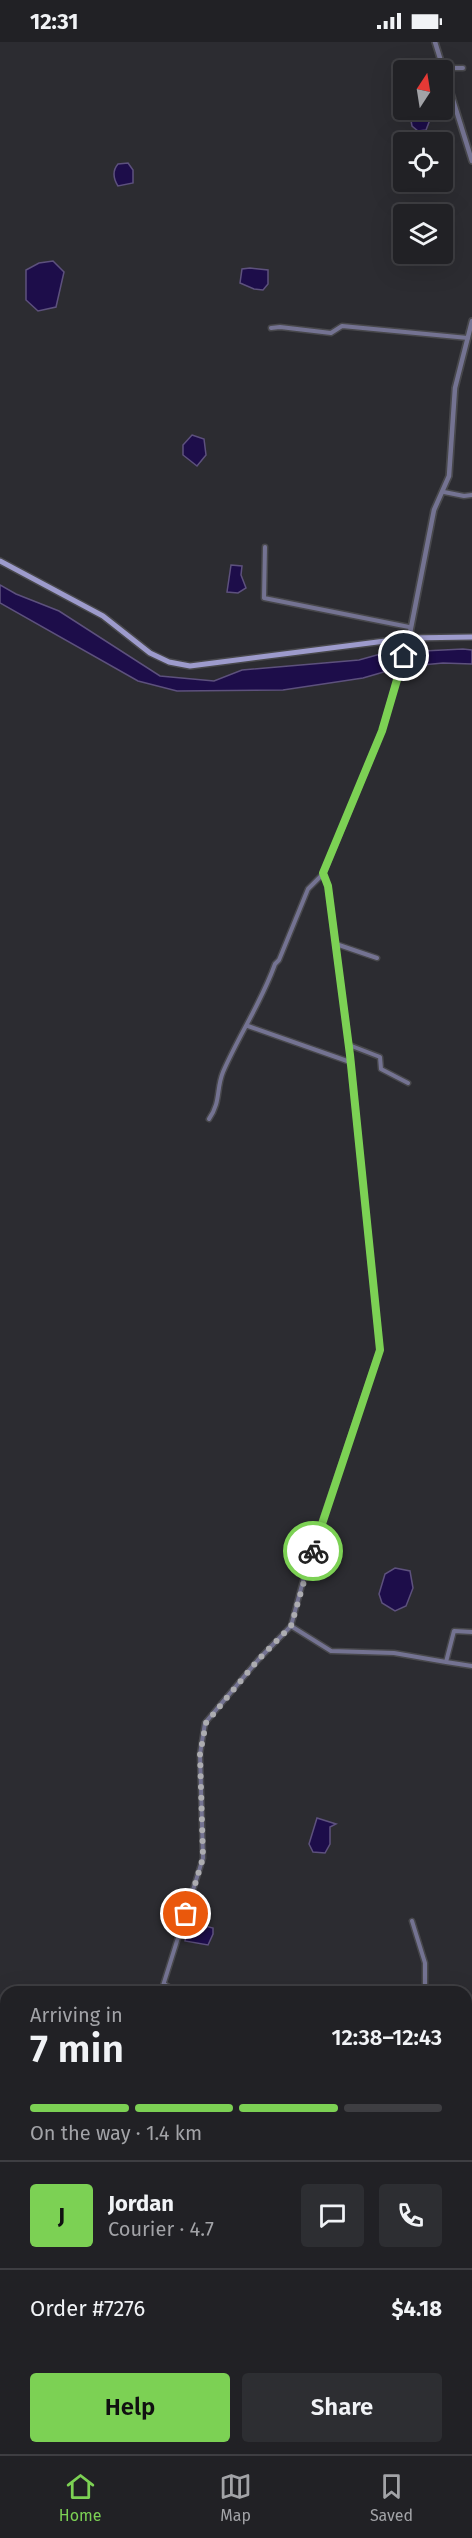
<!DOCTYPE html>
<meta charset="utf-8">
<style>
body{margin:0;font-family:"Fira Sans",sans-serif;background:#2d2e32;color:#f1f3f6;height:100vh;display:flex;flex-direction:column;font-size:22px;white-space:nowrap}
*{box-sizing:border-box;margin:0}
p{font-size:20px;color:#a2a3a7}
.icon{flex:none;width:33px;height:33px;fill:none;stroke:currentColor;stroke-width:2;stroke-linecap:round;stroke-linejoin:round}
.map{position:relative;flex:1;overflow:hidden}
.sheet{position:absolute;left:0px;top:1944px;width:472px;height:468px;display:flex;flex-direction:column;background:#212125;border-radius:18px 18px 0 0;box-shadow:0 6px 24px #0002,0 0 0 2px #3e3e42}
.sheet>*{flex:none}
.needle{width:39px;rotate:12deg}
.controls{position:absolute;left:393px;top:18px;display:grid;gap:12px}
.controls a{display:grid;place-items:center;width:60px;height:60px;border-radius:6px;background:#212125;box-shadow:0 6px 24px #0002,0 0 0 2px #3e3e42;font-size:30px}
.pin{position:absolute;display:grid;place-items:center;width:51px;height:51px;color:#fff;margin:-26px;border:3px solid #fff;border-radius:50%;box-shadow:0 2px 6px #0007}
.courier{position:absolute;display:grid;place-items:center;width:60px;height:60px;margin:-30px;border:4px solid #7cd154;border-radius:50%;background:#fff;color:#222;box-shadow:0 2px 8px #0007}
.overview em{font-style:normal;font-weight:600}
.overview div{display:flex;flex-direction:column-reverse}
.overview{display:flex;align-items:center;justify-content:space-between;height:102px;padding:0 30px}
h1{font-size:39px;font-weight:600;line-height:45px}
.bar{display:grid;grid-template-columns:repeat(4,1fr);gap:9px 6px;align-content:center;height:72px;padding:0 30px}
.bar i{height:8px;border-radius:4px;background:#3e3e42}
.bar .selected{background:#7cd154}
.bar p{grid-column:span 4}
.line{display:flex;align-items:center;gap:15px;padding:0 30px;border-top:2px solid #3e3e42}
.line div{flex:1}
.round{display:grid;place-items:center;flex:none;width:63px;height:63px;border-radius:6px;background:#2d2e32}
.button{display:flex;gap:12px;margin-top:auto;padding:12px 30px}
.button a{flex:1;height:69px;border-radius:6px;background:#7cd154;color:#111;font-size:24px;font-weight:600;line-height:69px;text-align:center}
.button a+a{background:#2d2e32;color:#f1f3f6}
.status{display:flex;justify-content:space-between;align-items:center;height:42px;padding:0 30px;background:#212125;direction:ltr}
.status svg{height:16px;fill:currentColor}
.menu{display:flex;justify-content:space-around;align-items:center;height:84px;border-top:2px solid #3e3e42;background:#212125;font-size:16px;color:#a2a3a7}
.menu a{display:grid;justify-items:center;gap:3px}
.menu .selected{color:#7cd154}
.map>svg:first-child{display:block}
.water{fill:#1d0d4a;stroke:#5d517d;stroke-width:1.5}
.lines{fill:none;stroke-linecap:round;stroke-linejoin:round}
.minor-casing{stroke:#48484c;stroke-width:7}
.tertiary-casing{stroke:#48484c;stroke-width:8}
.secondary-casing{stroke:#48484c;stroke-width:8}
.minor{stroke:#747392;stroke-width:4}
.tertiary{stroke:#747392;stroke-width:4.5}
.secondary{stroke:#9d9bcc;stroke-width:5}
.done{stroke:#acacb0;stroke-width:6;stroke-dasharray:0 10.8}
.route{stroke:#7cd154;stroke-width:8}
</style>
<div class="status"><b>12:31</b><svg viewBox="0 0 49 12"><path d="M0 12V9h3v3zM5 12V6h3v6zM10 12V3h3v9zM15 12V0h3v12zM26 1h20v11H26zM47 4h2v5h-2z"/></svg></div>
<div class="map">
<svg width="472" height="2412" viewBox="0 0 472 2412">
<rect width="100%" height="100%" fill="#2c2c31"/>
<path class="water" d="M409,68H429L431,75L426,88L418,89L412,84Z
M128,121L133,128V141L118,144C113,136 112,129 118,122Z
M53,219L64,230L56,265L38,269L26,258V228L39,221Z
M250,226L268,228V242L263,248L254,247L240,241L242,227Z
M192,393L204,397L206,413L197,424L183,413V403Z
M231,523L242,524L241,533L246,546L238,551L227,550Z
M0,543L16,552L59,569L160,634L214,639L242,628L359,618L384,611L463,607L472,608V622L443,621L401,625L363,636L283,648L177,649L138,639L0,561Z
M395,1526L410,1529L413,1546L406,1564L395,1569L382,1561L379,1552L385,1532Z
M317,1776L336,1782L330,1785V1802L325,1811L313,1810L309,1802Z
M201,1883L213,1886V1892L208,1903L185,1899L187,1887L195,1889Z"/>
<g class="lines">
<defs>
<path id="minor" d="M443,26H463
M271,286L280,285L331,291L342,284L468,296
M444,450L464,454L472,453
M265,505L264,556L409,585
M336,902L377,916
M248,984L350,1020
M349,1003L380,1015L381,1027L408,1041
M209,1077C221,1060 216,1047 223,1030C239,993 262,959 275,922L279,918L308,847L323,832L382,689L409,596
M291,1584L331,1609L394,1611L446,1620
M472,1590L454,1589L446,1620L472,1624
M412,1879L425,1921V1950
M164,1942L177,1950
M161,1950L203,1816L200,1712L205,1681L258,1618L291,1584L307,1524L380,1308L350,1013L328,844L323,832
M0,2146L6,2147
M3,2165L6,2153
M41,2412L43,2406"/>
<path id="tertiary" d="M435,0L472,119
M409,596L434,468L449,434L455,346L472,279"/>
<path id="secondary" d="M0,519L103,574L150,611L169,620L190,624L409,596L472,595"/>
</defs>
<use href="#minor" class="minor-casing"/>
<use href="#tertiary" class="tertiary-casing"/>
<use href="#secondary" class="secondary-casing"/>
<use href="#minor" class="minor"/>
<use href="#tertiary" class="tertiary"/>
<use href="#secondary" class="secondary"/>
</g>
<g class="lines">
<path class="done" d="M186,1872L203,1816L200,1712L206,1681L258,1618L291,1584L313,1509"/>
<path class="route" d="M313,1509L380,1308L350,1013L328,844L323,831L382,689L404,614"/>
</g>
</svg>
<div class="controls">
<a><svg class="needle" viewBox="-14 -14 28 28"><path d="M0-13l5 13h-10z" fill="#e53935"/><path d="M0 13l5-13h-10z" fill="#a2a3a7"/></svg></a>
<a><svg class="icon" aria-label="locate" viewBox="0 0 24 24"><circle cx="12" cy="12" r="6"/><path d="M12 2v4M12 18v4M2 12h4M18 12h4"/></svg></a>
<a><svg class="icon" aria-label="layers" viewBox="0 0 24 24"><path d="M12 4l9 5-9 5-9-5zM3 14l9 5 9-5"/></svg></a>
</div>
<div class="pin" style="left:186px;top:1872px;background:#ea580c"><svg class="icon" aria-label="bag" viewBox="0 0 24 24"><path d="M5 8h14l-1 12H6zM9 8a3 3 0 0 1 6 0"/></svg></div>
<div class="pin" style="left:404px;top:614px;background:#1f2937"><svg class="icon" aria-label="home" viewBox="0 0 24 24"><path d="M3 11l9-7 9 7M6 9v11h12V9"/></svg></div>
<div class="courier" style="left:313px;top:1509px"><svg class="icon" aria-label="bike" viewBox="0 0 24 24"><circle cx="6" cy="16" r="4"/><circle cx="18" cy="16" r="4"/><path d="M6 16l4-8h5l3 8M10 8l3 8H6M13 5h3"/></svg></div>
<section class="sheet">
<div class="overview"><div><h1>7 min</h1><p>Arriving in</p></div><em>12:38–12:43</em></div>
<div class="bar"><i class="selected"></i><i class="selected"></i><i class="selected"></i><i></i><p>On the way · 1.4 km</p></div>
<div class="line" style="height:108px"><b class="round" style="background:#7cd154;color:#111">J</b><div><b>Jordan</b><p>Courier · 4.7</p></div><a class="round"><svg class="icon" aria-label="chat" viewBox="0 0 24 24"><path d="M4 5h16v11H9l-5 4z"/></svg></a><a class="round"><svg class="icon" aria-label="phone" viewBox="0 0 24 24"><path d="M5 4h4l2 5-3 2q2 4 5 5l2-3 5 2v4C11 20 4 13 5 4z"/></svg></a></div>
<div class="line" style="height:78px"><div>Order #7276</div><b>$4.18</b></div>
<div class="button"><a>Help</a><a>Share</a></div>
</section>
</div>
<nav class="menu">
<a class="selected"><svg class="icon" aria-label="home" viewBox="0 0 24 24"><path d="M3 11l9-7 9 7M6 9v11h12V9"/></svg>Home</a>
<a><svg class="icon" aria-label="map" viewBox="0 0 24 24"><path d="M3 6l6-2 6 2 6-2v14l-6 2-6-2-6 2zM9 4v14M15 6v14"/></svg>Map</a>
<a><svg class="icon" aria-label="saved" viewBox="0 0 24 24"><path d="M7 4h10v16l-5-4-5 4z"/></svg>Saved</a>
</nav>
